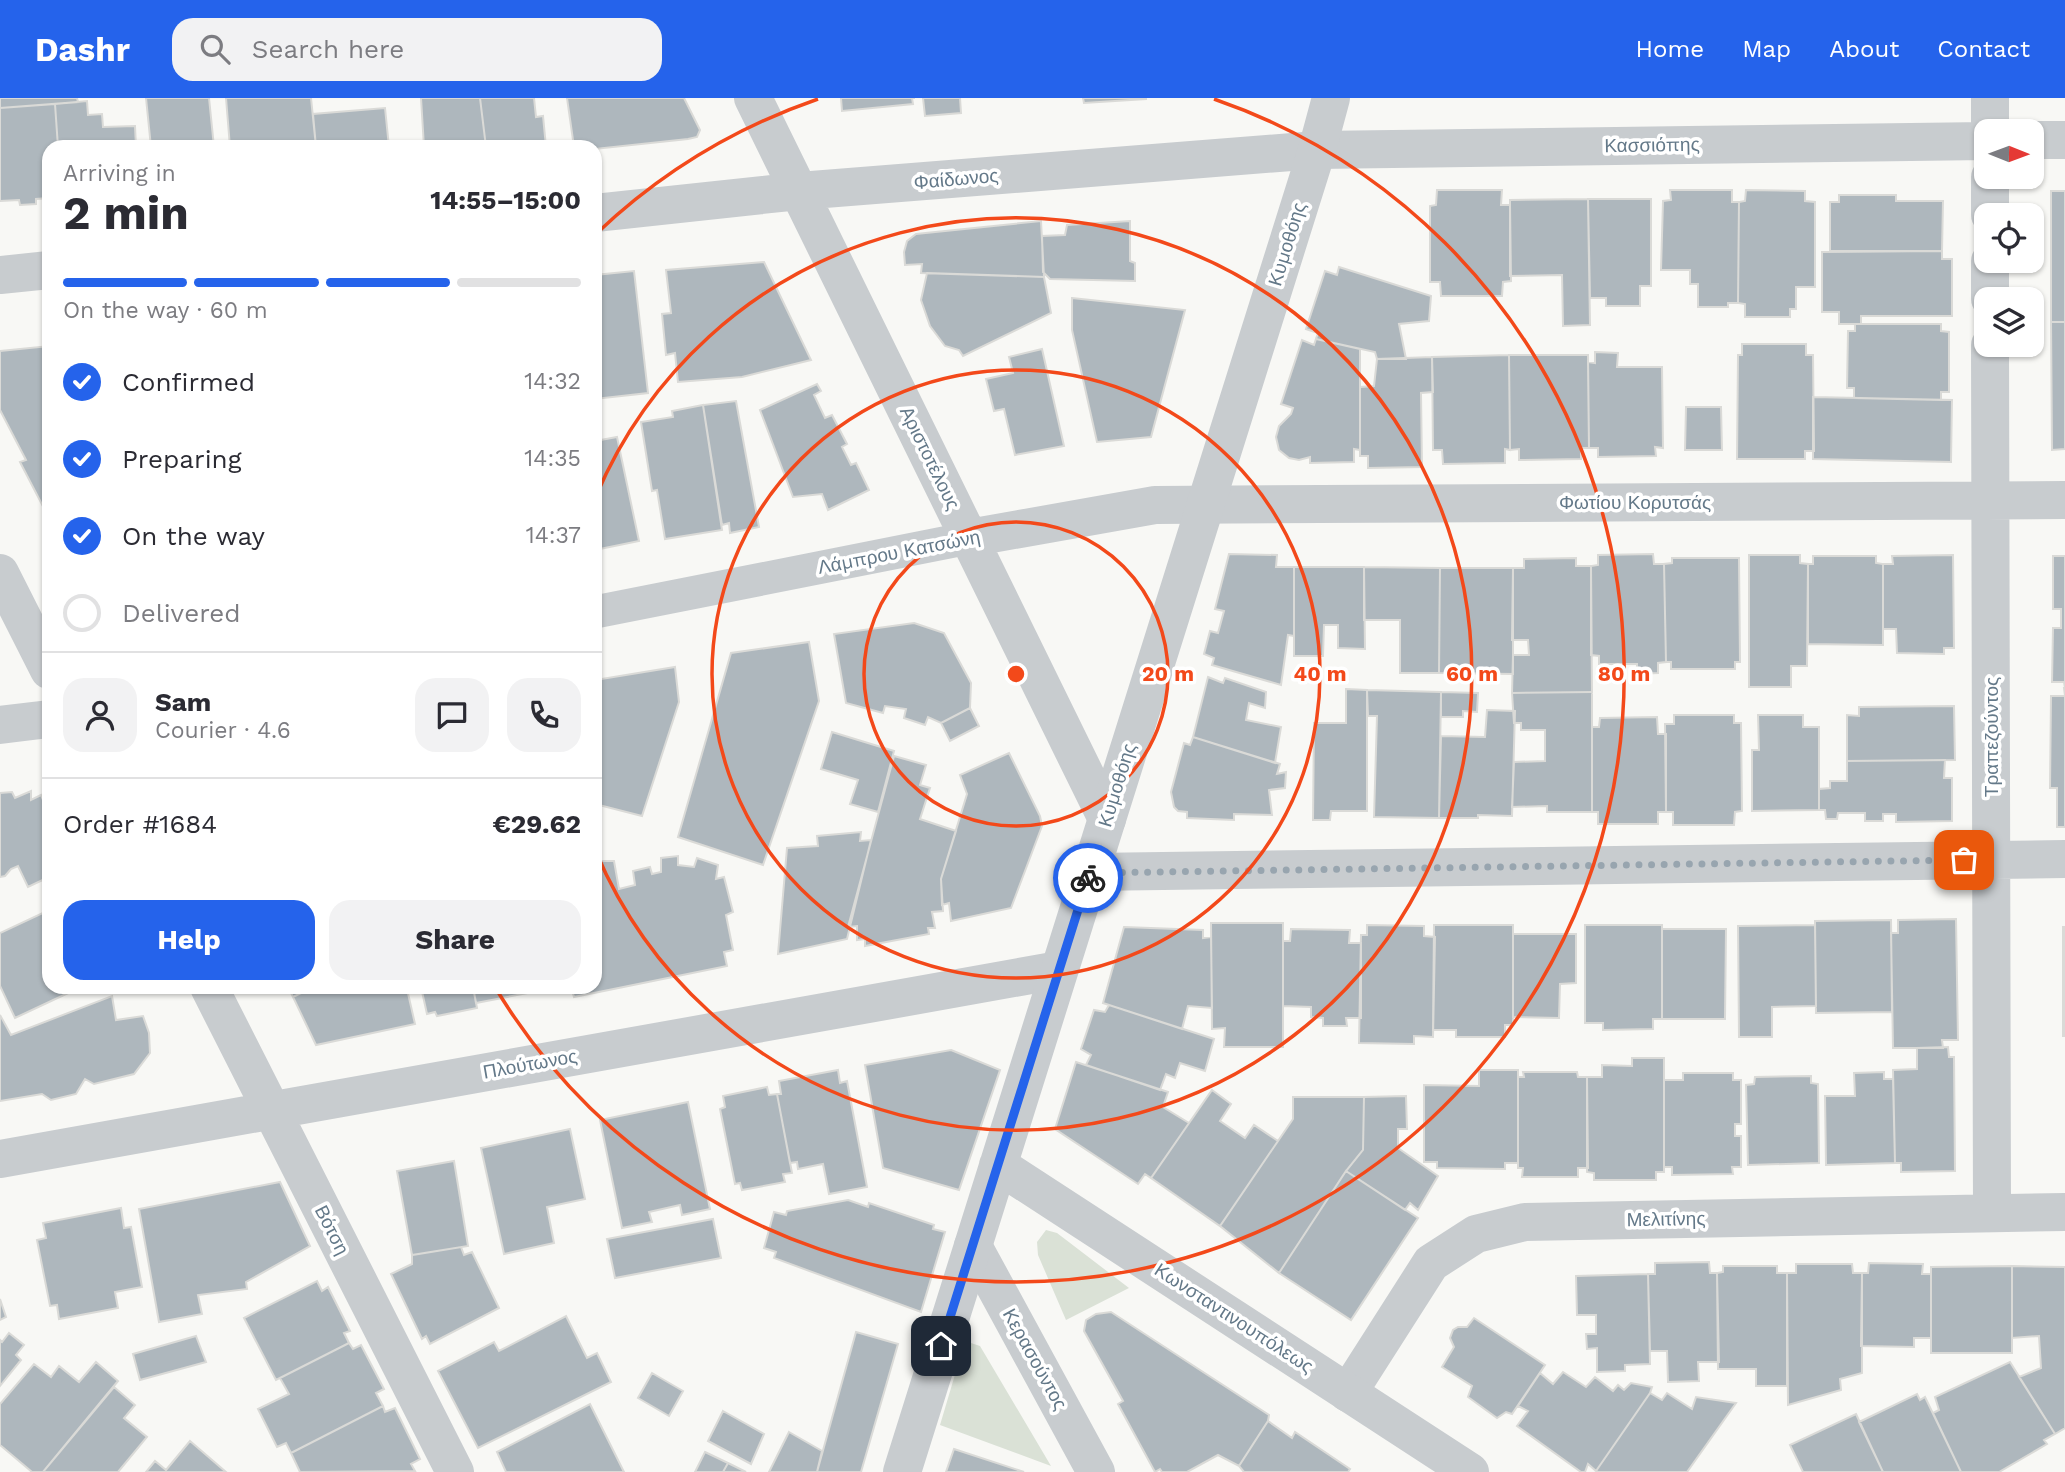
<!DOCTYPE html>
<meta charset="utf-8">
<style>
body{margin:0;font-family:"Work Sans",sans-serif;background:#f2f2f3;color:#2b2b33;height:100vh;display:flex;flex-direction:column;font-size:26px;white-space:nowrap}
*{box-sizing:border-box;margin:0}
p{font-size:23px;color:#7c7c81}
.icon{flex:none;width:38px;height:38px;fill:none;stroke:currentColor;stroke-width:2;stroke-linecap:round;stroke-linejoin:round}
.map{position:relative;flex:1;overflow:hidden}
.drawer{position:absolute;left:42px;top:42px;width:560px;height:854px;display:flex;flex-direction:column;background:#fff;border-radius:21px;box-shadow:0 2px 5px #0004}
.drawer>*{flex:none}
.needle{width:46px;rotate:91deg}
.tools{position:absolute;left:1974px;top:21px;display:grid;gap:14px}
.tools a{display:grid;place-items:center;width:70px;height:70px;border-radius:14px;background:#fff;box-shadow:0 2px 5px #0004;font-size:35px}
.pin{position:absolute;display:grid;place-items:center;width:60px;height:60px;color:#fff;margin:-30px;border-radius:14px;box-shadow:0 4px 10px #0006}
.courier{position:absolute;display:grid;place-items:center;width:70px;height:70px;margin:-35px;border:5px solid #2563eb;border-radius:50%;background:#fff;color:#222;box-shadow:0 2px 9px #0007}
.head em{font-style:normal;font-weight:700}
.head div{display:flex;flex-direction:column-reverse}
.head{display:flex;align-items:center;justify-content:space-between;height:119px;padding:0 21px}
h1{font-size:46px;font-weight:700;line-height:52px}
.bar{display:grid;grid-template-columns:repeat(4,1fr);gap:10px 7px;align-content:center;height:84px;padding:0 21px}
.bar i{height:9px;border-radius:5px;background:#e1e1e2}
.bar .active{background:#2563eb}
.bar p{grid-column:span 4}
.line{display:flex;align-items:center;gap:18px;padding:0 21px;border-top:2px solid #e1e1e2}
.line div{flex:1}
.round{display:grid;place-items:center;flex:none;width:74px;height:74px;border-radius:21px;background:#f2f2f3}
ol{padding:0 21px;list-style:none}
li{display:flex;align-items:center;gap:21px;height:77px}
li p{margin-inline-start:auto}
li .icon{padding:7px;border-radius:50%;background:#2563eb;color:#fff;stroke-width:4}
li:last-child{color:#7c7c81}
li i{width:38px;height:38px;border:4px solid #e1e1e2;border-radius:50%}
.button{display:flex;gap:14px;margin-top:auto;padding:14px 21px}
.button a{flex:1;height:80px;border-radius:21px;background:#2563eb;color:#fff;font-size:28px;font-weight:700;line-height:80px;text-align:center}
.button a+a{background:#f2f2f3;color:#2b2b33}
header{display:flex;align-items:center;gap:42px;box-sizing:border-box;height:98px;padding:0 35px;background:#2563eb;color:#fff}
header strong{font-size:33px}
nav{display:flex;gap:38px;margin-inline-start:auto;font-size:24px}
.search{width:490px;height:63px;background:#f2f2f3;display:flex;align-items:center;gap:18px;box-sizing:border-box;padding:0 24px;border-radius:21px;color:#7c7c81;font-size:26px}
.map>svg:first-child{display:block}
.green{fill:#dae1d6}
.building{fill:#aeb7bd;stroke:#dadad7;stroke-width:2}
.lines{fill:none;stroke-linecap:round;stroke-linejoin:round}
.pedestrian{stroke:#c8cccf;stroke-width:33}
.minor{stroke:#c8cccf;stroke-width:38}
.tertiary{stroke:#c8cccf;stroke-width:38}
.done{stroke:#98a5af;stroke-width:7;stroke-dasharray:0 12.6}
.route{stroke:#2563eb;stroke-width:9}
.ring{fill:none;stroke:#f3491a;stroke-width:3.5}
.labels{text-anchor:middle;dominant-baseline:central;stroke-width:7;stroke-linejoin:round;paint-order:stroke}
.street-label{font-size:19px;fill:#647989;stroke:#fff}
.centre{fill:#f3491a;stroke:#fff;stroke-width:3.5}
.ring-label{font-size:21px;text-anchor:middle;font-weight:bold;fill:#f3491a;stroke:#fff;stroke-width:7;stroke-linejoin:round;paint-order:stroke}
</style>
<header>
<strong>Dashr</strong>
<div class="search"><svg class="icon" aria-label="search" viewBox="0 0 24 24"><circle cx="10" cy="10" r="6"/><path d="M15 15l6 6"/></svg>Search here</div>
<nav><a>Home</a><a>Map</a><a>About</a><a>Contact</a></nav>
</header>
<div class="map">
<svg width="2065" height="1374" viewBox="0 0 2065 1374">
<rect width="100%" height="100%" fill="#f8f8f5"/>
<path class="green" d="M1046,1132L1057,1135L1129,1190L1066,1222L1038,1157L1037,1144Z
M965,1243L980,1248L1051,1368L940,1327Z"/>
<path class="building" d="M0,0H77L78,4L0,10Z
M146,0H209L214,49H151Z
M226,0H311L316,49H230Z
M421,0H480L486,49H424Z
M480,0H534L536,19L543,18L546,49H486Z
M567,0H684L700,32L697,39L688,41L595,51V49H574Z
M841,0H915H912L913,6L842,13Z
M923,0H960L961,15L925,18Z
M1083,0H1146V1L1084,5Z
M87,3L88,17L102,16L103,29L135,28L136,49H58L55,6Z
M55,6L58,49H49V100L36,101V106L20,107L19,102L0,103V10Z
M385,10L389,49H316L313,16Z
M1437,92H1502L1501,107H1510L1511,183L1503,184L1502,198H1441L1440,184H1430V108L1436,107Z
M1670,92H1732V104H1739L1738,205H1728V209H1698V186H1690V172H1661L1663,103L1671,102Z
M1746,92L1805,93V103L1815,104V189H1796V211H1790V219H1745V206L1738,205L1739,104L1745,103Z
M2051,93H2065V224H2051Z
M1839,97H1896V103H1943L1942,153H1830V104H1839Z
M1588,101L1590,227L1563,228L1562,177L1510,178V102Z
M1588,101H1651V188H1640V208H1606V200H1590Z
M1041,123L1044,179L921,175L922,166L905,167L904,154L907,143L916,136Z
M1130,123V163L1135,165V183L1050,181L1043,174L1042,138L1065,137L1067,127Z
M1942,153V161H1952V218H1861V226H1839V214H1822V154Z
M764,164L811,262L742,279L678,284L675,255L666,257L662,216L671,215L666,172Z
M1339,169L1431,198L1429,223L1399,226L1406,261H1377L1375,254L1316,241L1318,235L1306,231L1325,173L1337,177Z
M634,173L648,295L595,301V177Z
M927,175L1044,179L1051,215L963,258L959,252L945,248L930,228L921,202Z
M1072,200L1185,212L1151,339L1097,344L1072,232Z
M2051,224H2065V351L2052,352Z
M1855,226H1941V233L1949,234V294H1941V302L1854,300V290H1847L1848,233H1855Z
M1316,241L1360,251V352L1354,351V364L1310,365V359L1299,362L1289,360L1279,352L1276,339L1279,328L1291,316L1293,310L1281,306L1302,242L1314,247Z
M1742,246H1806V257H1813L1814,353H1805V361H1737L1738,257H1742Z
M49,248V420L20,364L26,362L0,312V253Z
M1042,251L1064,348L1015,357L1004,311L994,313L986,281L1013,275L1009,259Z
M1595,254L1618,255L1617,269H1662L1663,350L1655,349L1656,358L1598,359V350H1589L1588,264L1595,265Z
M1509,257L1510,352L1505,351V365L1443,366L1442,352H1433L1432,259Z
M1509,257H1588L1589,350H1581V361L1519,362V351L1510,352Z
M1432,259L1433,294L1421,295L1422,369L1368,370V358H1360V289L1374,288L1377,261Z
M817,286L821,293L814,297L825,320L832,317L847,346L842,349L851,367L856,365L869,392L828,412L822,396L793,399L760,312Z
M1813,299L1952,302L1951,364L1813,361Z
M736,303L759,429L730,435L729,425L722,427L703,307Z
M703,307L722,432L665,441L657,392L652,393L641,324L673,319L672,313Z
M1686,309H1721L1722,352H1685Z
M617,339L639,443L595,452V343Z
M1229,456L1277,457L1276,469H1294V538L1288,537L1281,587L1212,567L1214,560L1204,556L1210,533L1218,535L1224,513L1215,511Z
M1653,456L1654,466H1664L1666,564L1658,565V575L1637,576V566H1599V558L1591,557V468L1598,467V457Z
M1749,457H1800V465L1808,466L1807,568H1791V589H1749Z
M1953,457L1954,550H1944V556L1897,555L1896,531H1883V466H1893L1892,458Z
M1813,458H1876V465L1883,466V547L1808,546V466H1813Z
M2053,458H2065V590L2064,584H2052L2053,530H2061V511H2053Z
M1576,460V468H1591L1592,594L1512,595L1513,557H1529L1528,542H1512L1513,470H1524V461Z
M1672,460H1739L1740,564H1735V571H1671V564H1666L1664,466L1672,465Z
M1294,469H1364L1365,551L1338,550V527H1324L1323,558H1294Z
M1364,469L1440,470L1439,575H1400V522H1364Z
M1440,470H1513V576L1439,575Z
M914,525L944,535L971,585L970,610L941,625L928,619L925,627L904,620L906,611L885,608L883,615L846,605L834,536Z
M809,544L819,603L763,767L678,739L731,555Z
M675,569L679,604L642,718L595,706V582Z
M1208,579L1223,585L1225,580L1266,594L1265,610L1249,605L1246,622L1281,629L1275,665L1193,639Z
M2064,590H2065V729H2057V690H2050L2051,598H2065Z
M1346,591L1367,592V713H1331L1330,722H1313L1314,625H1346Z
M1367,592L1441,594L1439,720L1374,719L1377,618H1368Z
M1441,594L1478,595L1477,614L1463,613V619H1441Z
M1592,594V714H1547V708L1512,709L1514,664L1545,663V632H1521V625H1514L1512,595Z
M1954,608L1955,662L1847,663V617L1859,618V609Z
M970,610L979,628L950,643L941,625Z
M1487,612L1515,613L1512,718L1478,717V720H1439L1441,638L1485,639Z
M1674,617H1734V625H1741L1742,713L1735,714L1734,727H1673V714H1666L1665,626H1674Z
M1758,617H1803V629H1819V712L1752,713V652H1759Z
M1657,619L1658,636H1666V714H1658V726H1598V714H1592V629H1599L1600,620Z
M832,634L894,653L878,714L850,706L858,682L821,671Z
M1193,639L1280,666L1277,676L1286,674L1285,690L1269,692L1272,717L1234,716V722L1187,720V714L1178,713L1174,709L1171,694L1184,645L1190,647Z
M1009,655L1040,718L1042,728L1011,810L951,823L949,805L942,807L941,781L967,696L960,677Z
M894,658L926,667L920,687L930,690L920,721L956,733L941,781L943,813L932,814L935,830H928L929,836L865,848V841L857,842V828L848,829Z
M1945,662L1944,680H1952V723L1896,724V716H1883V723H1865V715H1838L1837,721H1826L1825,712H1819V691L1830,690V683H1847V663Z
M31,693V702L41,697L49,718V779L28,789L18,768L11,771L5,778L0,779V695L12,694L15,700Z
M861,734L860,743L871,742L847,841L778,856L787,750L818,748L817,738Z
M678,758V767L694,769L697,760L718,767L716,781L724,779L733,814L726,817L733,852L724,854L727,868L574,899L571,889H595V777H598L596,763H614L619,791L635,787L633,773L650,769L652,776L661,774V760Z
M49,812V889H81L15,920L0,888V835Z
M1956,821L1958,942H1942L1943,950H1893L1891,835H1898V822Z
M1891,822L1892,914L1816,915L1815,823Z
M1211,825H1283V949H1224L1225,930L1212,931Z
M1367,827L1424,828V838L1435,839L1433,939L1414,938V946L1359,945L1361,837H1367Z
M1434,827H1513V927H1505V939H1456V932H1433Z
M1585,827H1662V921H1653V931L1603,932V925H1585Z
M1815,827L1816,908L1772,909V939H1739L1738,828Z
M1124,829L1203,832V840L1211,839L1212,910L1188,908L1182,931L1103,905Z
M2063,829H2065V938H2063Z
M1291,831L1350,832L1349,845H1361V920H1346L1347,928H1323V920L1311,919V909L1283,908V843H1290Z
M1662,831H1726L1725,921H1662Z
M1513,836H1576V885L1560,886L1559,920L1513,919Z
M288,889H313L293,899Z
M313,889H415L407,891L415,926L316,947L293,899Z
M421,889H473L477,910L437,918L435,914L427,916Z
M473,889H532L533,894L476,905Z
M112,898L116,922L143,918L149,935L150,955L134,976L94,986L85,981L76,996L51,1002L42,996L0,1003V917L11,937Z
M1109,907L1214,941L1205,973L1180,965L1175,980L1166,976L1160,992L1086,967L1091,957L1081,951L1094,912L1105,914Z
M1948,949L1949,959H1954L1955,1073L1901,1074V1065H1895L1893,972L1917,971V950Z
M951,952L1000,972L959,1092L883,1070L865,967Z
M1632,960H1664V1074H1656V1082H1594V1075L1587,1074V979H1602V967L1632,968Z
M1076,964L1168,994L1163,1009L1189,1025L1151,1080L1145,1076L1138,1086L1055,1031Z
M838,972L840,985L847,983L867,1089L829,1096L823,1066L798,1071L797,1064L790,1065L777,996H781L779,983Z
M1479,972H1518V1065H1505V1071L1437,1070V1064H1424V987L1479,988Z
M1523,974H1577L1578,979H1587L1588,1070H1578V1079H1522L1523,1070H1518V979H1524Z
M1884,974V981H1893L1895,1065L1826,1067L1825,998H1855L1854,975Z
M1683,975H1733V982H1741V1026H1735V1038H1741V1069H1732L1733,1076L1672,1077V1069H1664V982H1683Z
M1811,978V985L1818,986L1819,1065L1748,1067L1746,987L1754,986L1755,979Z
M767,989L769,997L777,996L792,1075L783,1076L785,1084L742,1092L740,1085L735,1086L720,1011L725,1009L723,998Z
M1212,992L1231,1006L1220,1023L1245,1040L1254,1027L1278,1043L1220,1128L1151,1080Z
M1406,998L1407,1031H1398V1050L1438,1078L1418,1112L1410,1105L1405,1112L1346,1073L1363,1052L1364,999Z
M1293,999H1364L1363,1052L1346,1073L1279,1175L1220,1128L1293,1021Z
M688,1004L710,1111L682,1117L680,1107L649,1114L652,1124L622,1130L600,1022Z
M570,1031L585,1101L547,1109L554,1145L504,1156L481,1050Z
M454,1063L468,1148L412,1157L397,1073Z
M1346,1073L1418,1120L1351,1222L1279,1175Z
M280,1084L310,1148L246,1184L247,1191L198,1197L202,1216L159,1224L139,1111Z
M848,1102L868,1109L869,1105L934,1127L933,1131L945,1134L921,1214L774,1160L776,1154L764,1150L774,1114L786,1117L787,1113Z
M121,1110L124,1130L131,1129L142,1189L115,1194L118,1210L59,1221L57,1207L50,1208L37,1142L46,1140L43,1125Z
M713,1121L721,1160L615,1180L607,1141Z
M461,1149L464,1157L472,1154L499,1210L430,1246L426,1238L422,1241L391,1176L412,1166V1157Z
M1709,1164L1710,1175H1717L1719,1264H1698L1699,1283L1668,1284L1667,1253H1650L1648,1176H1655V1165Z
M1869,1165L1923,1166L1922,1176H1931V1240H1914V1249L1861,1248L1862,1175H1868Z
M1796,1166H1852L1853,1175H1862V1275L1840,1281L1841,1292L1788,1307L1787,1175H1796Z
M1723,1168H1777V1175H1787V1288H1756V1271H1718L1717,1175L1723,1174Z
M2012,1168V1255H1931V1169Z
M2012,1168L2065,1169V1330L2055,1336L2019,1279L2041,1270L2039,1238L2012,1240Z
M1648,1176L1650,1266L1625,1267V1273L1597,1274V1250L1587,1251L1586,1236H1596V1217H1577L1576,1178Z
M317,1183L322,1193L328,1189L350,1233L344,1235L349,1245L276,1282L244,1220Z
M0,1201L6,1219L0,1222Z
M1111,1214L1269,1317L1268,1323L1239,1368L1218,1357L1187,1374H1162L1160,1371L1155,1374L1118,1306L1123,1303L1084,1233L1086,1222L1096,1216Z
M566,1218L587,1260L597,1255L611,1284L478,1350L438,1273L494,1244L499,1253Z
M1474,1220L1545,1267L1512,1316L1506,1314L1497,1320L1468,1299L1472,1288L1442,1269L1454,1249L1450,1240L1453,1232L1458,1229H1467Z
M856,1234L898,1246L861,1374H817Z
M9,1235L24,1247L16,1257L21,1262L0,1288V1242L2,1244Z
M196,1238L206,1264L140,1282L133,1256Z
M349,1245L353,1251L361,1247L384,1291L376,1295L383,1308L291,1355L286,1345L277,1349L258,1311L289,1296L280,1280Z
M96,1264L118,1283L43,1374H32L0,1347V1306L34,1266L51,1279L59,1268L79,1284Z
M2010,1264L2055,1336L2044,1342L2047,1346L1999,1374H1961L1933,1315L1939,1312L1935,1299Z
M1563,1274L1586,1289L1595,1279L1613,1293L1618,1287L1624,1292L1631,1285L1652,1289L1650,1295L1596,1373L1588,1366L1585,1374H1581L1517,1328L1528,1313L1518,1308L1540,1275L1553,1286Z
M652,1275L683,1293L669,1318L638,1300Z
M114,1289L135,1307L124,1320L147,1339L118,1374H43Z
M1650,1295L1662,1302L1667,1295L1692,1311L1696,1299L1736,1305L1687,1374H1598L1596,1373Z
M1917,1296L1920,1302L1925,1299L1961,1374H1883L1859,1324Z
M590,1306L624,1374H506L497,1354Z
M383,1308L385,1314L395,1310L420,1361L411,1366L415,1373L300,1374L291,1355Z
M723,1313L764,1336L751,1366L708,1343Z
M1856,1316L1883,1374H1803L1790,1347Z
M1268,1323L1292,1340L1295,1334L1350,1371L1348,1374H1244L1239,1368Z
M789,1334L822,1353L817,1374H769Z
M190,1343L226,1374H146L155,1363L166,1372Z
M954,1351L1024,1374H946Z
M705,1354L728,1365L723,1374H695Z
M728,1365L746,1374H723Z"/>
<g class="lines">
<path class="pedestrian" d="M595,514L969,440"/>
<path class="minor" d="M753,0L1107,721
M1990,0V33
M2032,42H2065
M1990,79V117
M595,115L799,93L1317,52L1986,43
M1990,163V201
M0,177L49,172
M1990,247L1992,1115
M969,440L1155,407L2065,402
M0,475L49,572
M0,627L49,621
M1090,774L2065,761
M209,889L455,1374
M0,1061L1059,872
M973,1148L1096,1374
M1348,1295L1431,1165L1476,1136L1525,1124L2065,1114"/>
<path class="tertiary" d="M998,1067L1470,1374
M902,1374L1317,52L1331,0"/>
</g>
<g class="lines">
<path class="done" d="M1088,780L1090,775L1964,762"/>
<path class="route" d="M941,1248L1088,780"/>
</g>
<g class="ring">
<circle cx="1016" cy="576" r="152"/>
<circle cx="1016" cy="576" r="304"/>
<path d="M596 398A456 456 0 1 1 596 754"/>
<path d="M597 135A608 608 0 0 1 818 1M1214 1A608 608 0 1 1 495 889"/>
</g>
<g class="labels">
<g class="street-label">
<text transform="translate(1652 47) rotate(-1)">Κασσιόπης</text>
<text transform="translate(956 81) rotate(-5)">Φαίδωνος</text>
<text transform="translate(1287 146) rotate(-73)">Κυμοθόης</text>
<text transform="translate(930 360) rotate(64)">Αριστοτέλους</text>
<text x="1635" y="404">Φωτίου Κορυτσάς</text>
<text transform="translate(899 454) rotate(-11)">Λάμπρου Κατσώνη</text>
<text transform="translate(1991 639) rotate(-90)">Τραπεζούντος</text>
<text transform="translate(1117 687) rotate(-73)">Κυμοθόης</text>
<text transform="translate(530 966) rotate(-10)">Πλούτωνος</text>
<text transform="translate(1666 1121) rotate(-1)">Μελιτίνης</text>
<text transform="translate(332 1132) rotate(63)">Βότση</text>
<text transform="translate(1234 1220) rotate(33)">Κωνσταντινουπόλεως</text>
<text transform="translate(1035 1261) rotate(61)">Κερασούντος</text>
</g>
</g>
<circle cx="1016" cy="576" r="10" class="centre"/>
<g class="ring-label">
<text x="1168" y="583">20 m</text>
<text x="1320" y="583">40 m</text>
<text x="1472" y="583">60 m</text>
<text x="1624" y="583">80 m</text>
</g>
</svg>
<div class="tools">
<a><svg class="needle" viewBox="-14 -14 28 28"><path d="M0-13l5 13h-10z" fill="#e53935"/><path d="M0 13l5-13h-10z" fill="#7c7c81"/></svg></a>
<a><svg class="icon" aria-label="locate" viewBox="0 0 24 24"><circle cx="12" cy="12" r="6"/><path d="M12 2v4M12 18v4M2 12h4M18 12h4"/></svg></a>
<a><svg class="icon" aria-label="layers" viewBox="0 0 24 24"><path d="M12 4l9 5-9 5-9-5zM3 14l9 5 9-5"/></svg></a>
</div>
<div class="pin" style="left:1964px;top:762px;background:#ea580c"><svg class="icon" aria-label="bag" viewBox="0 0 24 24"><path d="M5 8h14l-1 12H6zM9 8a3 3 0 0 1 6 0"/></svg></div>
<div class="pin" style="left:941px;top:1248px;background:#1f2937"><svg class="icon" aria-label="home" viewBox="0 0 24 24"><path d="M3 11l9-7 9 7M6 9v11h12V9"/></svg></div>
<div class="courier" style="left:1088px;top:780px"><svg class="icon" aria-label="bike" viewBox="0 0 24 24"><circle cx="6" cy="16" r="4"/><circle cx="18" cy="16" r="4"/><path d="M6 16l4-8h5l3 8M10 8l3 8H6M13 5h3"/></svg></div>
<section class="drawer">
<div class="head"><div><h1>2 min</h1><p>Arriving in</p></div><em>14:55–15:00</em></div>
<div class="bar"><i class="active"></i><i class="active"></i><i class="active"></i><i></i><p>On the way · 60 m</p></div>
<ol>
<li><svg class="icon" aria-label="check" viewBox="0 0 24 24"><path d="M5 12l5 5 9-10"/></svg>Confirmed<p>14:32</p></li>
<li><svg class="icon" aria-label="check" viewBox="0 0 24 24"><path d="M5 12l5 5 9-10"/></svg>Preparing<p>14:35</p></li>
<li><svg class="icon" aria-label="check" viewBox="0 0 24 24"><path d="M5 12l5 5 9-10"/></svg>On the way<p>14:37</p></li>
<li><i></i>Delivered</li>
</ol>
<div class="line" style="height:126px"><a class="round"><svg class="icon" aria-label="person" viewBox="0 0 24 24"><circle cx="12" cy="8" r="4"/><path d="M4 21q1-7 8-7t8 7"/></svg></a><div><b>Sam</b><p>Courier · 4.6</p></div><a class="round"><svg class="icon" aria-label="chat" viewBox="0 0 24 24"><path d="M4 5h16v11H9l-5 4z"/></svg></a><a class="round"><svg class="icon" aria-label="phone" viewBox="0 0 24 24"><path d="M5 4h4l2 5-3 2q2 4 5 5l2-3 5 2v4C11 20 4 13 5 4z"/></svg></a></div>
<div class="line" style="height:91px"><div>Order #1684</div><b>€29.62</b></div>
<div class="button"><a>Help</a><a>Share</a></div>
</section>
</div>
